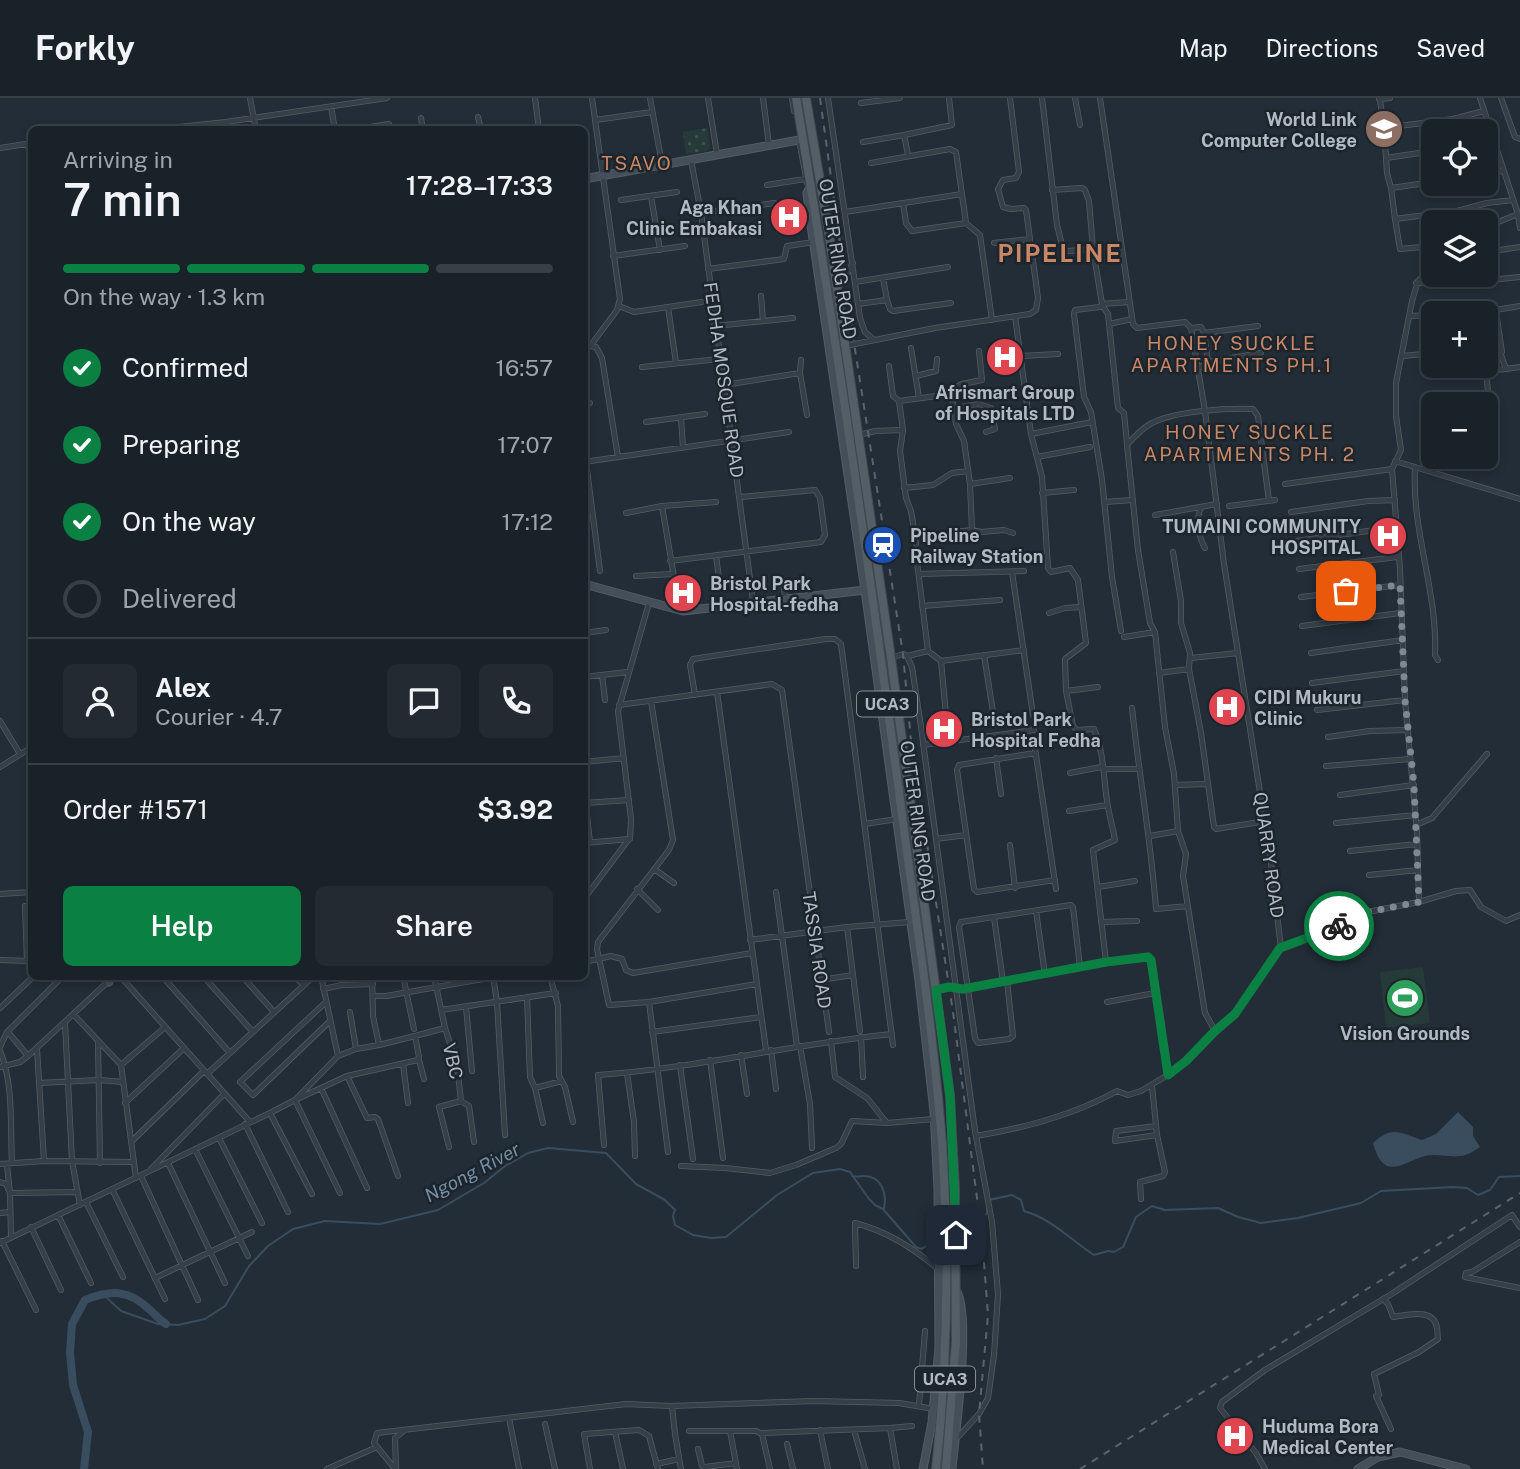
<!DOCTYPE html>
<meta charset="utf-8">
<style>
body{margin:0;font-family:"Public Sans",sans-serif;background:#232a31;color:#f1f3f6;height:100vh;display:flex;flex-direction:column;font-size:26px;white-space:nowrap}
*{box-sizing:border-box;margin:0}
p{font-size:23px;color:#9fa4a8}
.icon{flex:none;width:38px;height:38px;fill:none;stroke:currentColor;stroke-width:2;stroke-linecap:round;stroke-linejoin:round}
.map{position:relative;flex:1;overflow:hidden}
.panel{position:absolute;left:28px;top:28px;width:560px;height:854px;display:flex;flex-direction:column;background:#1a2229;border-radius:10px;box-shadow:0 4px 10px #0003,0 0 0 2px #383f46}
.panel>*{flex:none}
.controls{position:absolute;left:1421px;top:21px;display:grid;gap:14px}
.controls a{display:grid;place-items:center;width:77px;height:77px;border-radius:10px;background:#1a2229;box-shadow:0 4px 10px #0003,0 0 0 2px #383f46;font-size:35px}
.pin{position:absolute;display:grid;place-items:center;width:60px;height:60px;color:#fff;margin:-30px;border-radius:14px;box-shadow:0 4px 10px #0006}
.courier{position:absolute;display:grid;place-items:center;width:70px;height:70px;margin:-35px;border:5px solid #0b8043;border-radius:50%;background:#fff;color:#222;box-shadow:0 2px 9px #0007}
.summary em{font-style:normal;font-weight:600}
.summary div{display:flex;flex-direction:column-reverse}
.summary{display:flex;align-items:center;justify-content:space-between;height:119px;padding:0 35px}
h1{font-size:46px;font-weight:600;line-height:52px}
.bar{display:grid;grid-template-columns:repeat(4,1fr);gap:10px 7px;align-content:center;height:84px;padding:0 35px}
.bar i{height:9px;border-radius:5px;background:#383f46}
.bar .selected{background:#0b8043}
.bar p{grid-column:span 4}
.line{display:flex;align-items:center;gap:18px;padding:0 35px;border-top:2px solid #383f46}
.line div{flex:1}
.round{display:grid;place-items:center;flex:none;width:74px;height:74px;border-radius:10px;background:#232a31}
ol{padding:0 35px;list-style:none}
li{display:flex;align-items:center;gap:21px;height:77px}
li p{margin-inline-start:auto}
li .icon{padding:7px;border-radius:50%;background:#0b8043;color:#fff;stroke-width:4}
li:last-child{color:#9fa4a8}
li i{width:38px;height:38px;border:4px solid #383f46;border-radius:50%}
.cta{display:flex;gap:14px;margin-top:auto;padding:14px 35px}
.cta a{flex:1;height:80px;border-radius:10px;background:#0b8043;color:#fff;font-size:28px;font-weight:600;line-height:80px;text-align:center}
.cta a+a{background:#232a31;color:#f1f3f6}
header{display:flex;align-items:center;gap:42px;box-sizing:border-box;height:98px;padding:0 35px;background:#1a2229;border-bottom:2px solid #383f46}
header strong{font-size:33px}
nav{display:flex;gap:38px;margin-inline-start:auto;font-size:24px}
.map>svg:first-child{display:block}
.park{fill:url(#park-dots)}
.garden{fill:#263a39}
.water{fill:#394d5f}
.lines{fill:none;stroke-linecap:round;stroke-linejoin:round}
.stream{stroke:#394d5f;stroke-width:2}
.river{stroke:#394d5f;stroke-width:8}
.street-casing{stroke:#545d65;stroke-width:6}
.secondary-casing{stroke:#545d65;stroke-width:9}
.primary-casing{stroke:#3f4851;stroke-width:10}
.street{stroke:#363f47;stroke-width:4.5}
.secondary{stroke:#454f5a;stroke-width:7}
.primary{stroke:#545e67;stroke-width:8}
.rail{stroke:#58646e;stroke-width:2;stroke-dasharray:7 7;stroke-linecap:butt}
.done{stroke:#7f8993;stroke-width:7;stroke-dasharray:0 12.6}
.route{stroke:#0b8043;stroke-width:9}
.labels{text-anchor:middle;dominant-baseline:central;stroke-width:5;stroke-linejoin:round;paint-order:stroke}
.shield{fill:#1c242c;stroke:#848d96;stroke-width:2}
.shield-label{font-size:16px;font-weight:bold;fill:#b1bac4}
.poi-label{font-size:18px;font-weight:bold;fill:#b1bac4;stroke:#1c242c;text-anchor:start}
.street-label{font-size:18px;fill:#b1bac4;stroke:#1c242c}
.neighbourhood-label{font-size:19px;letter-spacing:2px;fill:#ca8766;stroke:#1c242c}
.water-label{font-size:19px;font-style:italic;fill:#748ea5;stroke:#1c242c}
.district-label{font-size:24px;font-weight:bold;letter-spacing:2px;fill:#ca8766;stroke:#1c242c}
</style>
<header>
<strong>Forkly</strong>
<nav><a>Map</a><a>Directions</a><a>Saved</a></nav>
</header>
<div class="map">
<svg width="1520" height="1371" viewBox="0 0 1520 1371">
<defs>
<pattern id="park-dots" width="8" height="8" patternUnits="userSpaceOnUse" patternTransform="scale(1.75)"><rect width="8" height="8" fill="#263a39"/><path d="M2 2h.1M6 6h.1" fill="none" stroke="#435454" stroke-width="1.8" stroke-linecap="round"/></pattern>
</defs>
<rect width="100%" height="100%" fill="#232d37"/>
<path class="park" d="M707,30L710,49L707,53L686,56L683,34Z"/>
<path class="garden" d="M1423,869L1430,925L1386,930L1380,874Z"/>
<path class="water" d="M1458,1014L1473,1029V1038L1480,1049C1475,1052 1470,1056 1465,1057C1453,1061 1438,1055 1425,1058C1401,1065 1384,1084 1373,1045C1393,1027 1400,1035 1422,1042L1436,1036Z"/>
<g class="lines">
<path class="stream" d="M852,1078C856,1079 860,1078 864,1078C882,1078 887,1096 884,1110
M989,1102L1012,1097L1021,1102L1024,1113C1052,1121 1071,1142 1094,1157L1108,1153L1114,1154L1123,1149L1136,1119L1152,1108L1165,1112L1218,1110L1238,1119L1261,1125L1298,1120L1361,1105L1381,1093L1453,1089L1467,1090L1478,1097L1490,1092L1499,1079L1520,1078
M959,1130L987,1116V1111
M105,1194L107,1200L121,1213L158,1226L178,1227L205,1221L225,1208L249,1168L268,1148L293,1131L325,1123L380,1126L438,1112L484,1085L505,1068L528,1055L548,1050L606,1055L636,1086L665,1102L675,1112L673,1118L675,1127L693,1137L711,1140L726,1139L777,1097L813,1075L840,1071L850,1074L869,1101L875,1107L883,1111L916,1149L921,1151L936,1143"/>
<path class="river" d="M84,1371L88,1334L73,1287L70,1254L72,1226L85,1202C110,1192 128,1191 149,1211C155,1216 159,1222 166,1226"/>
<defs>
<path id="street" d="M250,0L256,32
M535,0L539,32
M650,0L662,66
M708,0L717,56
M763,0L769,47
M792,0L794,13
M828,0L860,220L865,234L873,241
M1042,0L1057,127L1063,151L1068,153L1093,151
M1075,0L1080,27
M1100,0L1133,226L1137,230L1185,224L1191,230L1201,229L1204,235L1258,228
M1480,0L1518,116L1520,130
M1501,0L1515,39L1520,41
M1379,1L1390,0
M1380,2L1384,30
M861,5L900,0
M331,9L335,32
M478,19L481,32
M421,20L423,32
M595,22L652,14
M150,32L226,24L387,0
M368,32L370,29L389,26
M799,42L807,85
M863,44L904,37
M28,46L32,75
M1486,46L1494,44
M0,50L32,45
M908,57L904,37L952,27L949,0
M1386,60L1433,53
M691,62L701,115L753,503
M871,65L950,51L956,54L966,125L980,137L992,222
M1486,76L1503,73
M1433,84L1391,90L1387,75L1384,30L1453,21L1484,13
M767,87L805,81
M1391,90L1395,121
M1052,92L1082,90L1085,92L1089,103L1093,151L1102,206L1100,209L1075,212L1074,216L1084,299L1091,314L1102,382L1112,479L1121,533
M651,98L660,152
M621,102L677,94
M903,105L906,125L912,133L966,125
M845,114L962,96
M701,115L775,105
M1486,129L1518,116
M994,145L1030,141
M1433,148L1400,151L1395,121L1457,113L1487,105L1513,102
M1486,154L1520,149
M613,158L685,148
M708,171L784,161L787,148L814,144
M855,184L948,169
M1416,185L1469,184L1520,179
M838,191L853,165
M761,198L763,223
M887,202L890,211L893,213L951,205
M858,206L887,202L883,180
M1102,206L1129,204
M1102,207L1108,216L1118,310L1124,315L1127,346
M619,208L634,214L702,204
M668,209L676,265
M1496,214L1502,254
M1477,215L1520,208
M1015,218L1031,336L1042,379L1048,470L1051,474L1070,470L1078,482L1086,545L1065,561L1066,593L1073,628L1077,632L1094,631C1105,657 1103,682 1108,709C1110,720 1113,731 1115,742L1093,752L1106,864L1150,860L1168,977
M1410,218L1433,217
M1109,226L1132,221
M714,228L793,220
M1204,235L1208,264
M584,247L596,249L602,260L618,359
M591,247L617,212L620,201L592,0
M845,248L935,230L1030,216L1036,212L1038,200L1026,112L1024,110L1011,111L1003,109L998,91L1003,82L1016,80L1019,74L1010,0
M911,250L919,300
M1486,254H1500L1506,271L1520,269
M1021,258L1058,256
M1403,258L1433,255
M889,268L893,298L899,303L903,332L900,353L906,400L911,413L915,437L934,435
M642,269L719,261
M1199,270L1208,264L1261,255
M800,275L801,262
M916,278L936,273L937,261
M724,287L800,275L807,317
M1026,298L1062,293
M899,303L944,297L951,293
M584,306L590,305
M955,310L979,306L991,310L995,331L986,334
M1490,314L1486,273L1506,271
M681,320L683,350
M646,324L705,316
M1031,336L1092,324
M859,337L875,333L903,332
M1037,359L1090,349
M1395,363L1520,401
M584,364L789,334
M586,364L600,473
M1415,369C1411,432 1438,494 1435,557L1438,562
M970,386L1010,380
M1285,386L1392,371
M904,390L933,387L952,375L968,373
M1042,395L1074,392
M1104,404L1133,402
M662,408L675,485
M1229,408L1275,402
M1201,410C1195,421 1199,440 1205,450
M1291,414L1368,403L1395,402
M626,415L662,408L716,404
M1155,417L1217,406
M972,432L970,386L964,343L956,326L951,292L962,286L982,282L979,253
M954,434L972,432L981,434L1004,432L1013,435
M915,437L916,446
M1297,443L1396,429
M1173,454L1181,503V525L1190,555L1189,571L1201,635L1214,729L1216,731L1266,723
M716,458L719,480
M670,463L821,444L825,437L820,400L815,392L741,399
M917,464L928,553
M1299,471L1397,459
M1012,474L1033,617
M919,476L1024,473
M636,478L672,476
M783,482L785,500
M1301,499L1400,487
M922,508L1000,502
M1049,515L1065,510L1081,509
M1302,528L1400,515
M584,535L606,532
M1124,539L1155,534
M1311,555L1403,542
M984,557L993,614
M907,558L912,569L921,629L975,1033L992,1124L998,1196L994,1257L988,1300L979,1316L957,1340
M891,560L903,556L907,558L928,553L941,563L1024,552
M1191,560L1238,555
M941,563L946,617
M1159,575L1189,571
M602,577L605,602
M584,579L628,574
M1312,585L1404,573
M1066,593L1098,589
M717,594L766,952
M695,597L690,567L693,561L826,541H835L841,546L893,947
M651,603L673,742L669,752L598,844L597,851L609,907L649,904L757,886
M619,607L772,586L782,592L829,934
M1132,610C1139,677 1151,743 1156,811L1188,808
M1317,612L1405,602
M0,623L20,656
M1328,639L1370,633L1408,632
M1034,644L1056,791
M923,647L1034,632
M1036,655L959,667L957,672L974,791L977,794L1055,782
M996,660L1001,696
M584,664L624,660
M1326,668L1410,661
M0,669L32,649
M1070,675L1101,669L1105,671H1138
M1175,687L1207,686
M584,691L590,744
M1340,697L1414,687
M584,705L629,702
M1069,713L1107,707
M1336,725L1415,717
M865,726L897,721
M1416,727L1432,720L1487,656
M1150,738L1178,733
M936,741L966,737
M584,745L630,741L631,721L618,613L649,505
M1010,747L1015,790
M1350,753L1417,746
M654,771L674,785
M1369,777L1418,772
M1098,789L1135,783
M637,791L658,812
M776,794L797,948
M0,796L32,794
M584,801L629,741
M1419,804L1417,734L1405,602L1400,471L1392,371L1401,352L1396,318V285L1412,203L1418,183L1433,168
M25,808L27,863
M1036,813L1045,877
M994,819L1003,884
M1101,824L1137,823
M847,829L860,933
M750,842L847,829L910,824
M1281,850L1353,823L1352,817L1419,804L1456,793L1470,792L1481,809L1506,823L1520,817
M0,862L27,863L32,869
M584,864L611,858L622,861L626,872L633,875L752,855
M120,878L250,1024
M162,878L230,955
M203,878L253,934
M242,878L274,914
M293,878L304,887
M321,878L338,958
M403,878L414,931
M434,878L445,930L457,967L461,1003L469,1008L474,1044
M493,878L497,904L505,1037
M550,878L558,908L559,978L565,989L573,1024
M821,882L853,877
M1007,883L1013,938L1009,941L978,945L975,940L959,829L961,824L1071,807L1073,809L1080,869
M323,891L342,887L373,886
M937,892L949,889L963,891L1106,864
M374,898H386L494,879
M527,899L530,979L535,990L543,1025
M326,904L240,984L253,997L330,923
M649,904L668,1054
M1107,904L1155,895
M466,909L472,973
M0,910L34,878
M441,912L556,895
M350,914L356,951
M74,917L121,967L136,1080
M65,925L72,1063L80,1107
M1215,933L1205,915L1183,778L1186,756L1178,733L1174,676L1165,629L1155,534L1150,525L1138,452L1127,347C1134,339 1142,330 1152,325C1175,313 1227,310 1253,311L1258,318L1269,403
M8,934L28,958
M652,934L761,919
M861,939L863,979
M98,943L100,1065
M831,943L835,979L867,1000L887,1025L934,1021
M379,947L415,938
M800,948L810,1006L812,1050
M0,949L7,934L63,878
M37,951L44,1063
M771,952L776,991
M0,953C14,987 10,1028 12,1065
M741,957L747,996
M419,962L424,981
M710,962L723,1060
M403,966L408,1005
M121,967L164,930
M680,967L693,1061
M0,969L20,964L28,958L114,878
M627,975L634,1024L635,1058
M207,976L314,878
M347,978L367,1020L375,1019L378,1021L398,1078
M39,985L99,982L123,984
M1152,988L1157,1037
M321,990L367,1090
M535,990L562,983
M125,1005L183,951
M270,1015L312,1096
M245,1026L288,1114
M976,1038C1025,1030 1074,1017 1117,993L1128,997L1141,993L1176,972L1235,916L1281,850L1266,723L1261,716L1262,707L1224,466L1205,313L1191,230
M219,1040L262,1125
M132,1043L204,973
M604,1047L598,977C696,970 793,946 892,936
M449,1049L439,1009L461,1003
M195,1051L248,1158
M168,1065L225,1185
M0,1066L44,1063L133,1064
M7,1067L10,1095L77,1094
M681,1068L725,1070L770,1075L796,1067L836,1050L841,1046L852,1023L887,1025
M151,1071L224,996
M141,1078L198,1202
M0,1084L6,1086L10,1095L11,1139
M112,1091L165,1201
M340,1095L295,1002L347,978L418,962L419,959L415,938L445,930
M1141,1101L1140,1084L1163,1078L1165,1074L1157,1037L1115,1043L1116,1033L1156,1028
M86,1104L123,1179
M0,1115L10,1114
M58,1117L91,1185
M31,1129L61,1192
M2,1143L36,1212
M1520,1144L1472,1174L1466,1175L1465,1179L1520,1190
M0,1145L270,1015L295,1002L338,958L356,951L379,947L373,918L372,878
M856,1168L855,1125C886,1133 915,1151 939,1172
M155,1180L252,1134
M1383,1201L1388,1206L1393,1219C1407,1217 1434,1209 1437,1230C1438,1233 1437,1237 1438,1241L1419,1254L1374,1276L1379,1297L1376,1298L1391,1331
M919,1307L925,1233
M672,1308L675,1336L681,1371
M509,1320L519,1371
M545,1326L555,1371
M890,1330L912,1328
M820,1332L828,1371
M854,1332L865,1371
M689,1333H730
M615,1334L623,1371
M760,1335L890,1330L897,1371
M787,1346L793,1371
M698,1351L702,1368L705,1369L736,1365
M656,1366L679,1361
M396,1370L395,1340L405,1332
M327,1371L377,1349
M395,1371L374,1345L377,1335L626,1306L671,1308L814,1303L899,1305L934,1311
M590,1371L584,1336L639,1332L649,1338L658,1371
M737,1371L730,1333H756L762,1336L770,1371
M1265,1371L1256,1355L1220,1310L1222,1304L1265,1272L1390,1197L1512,1117L1520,1129"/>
<path id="secondary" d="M584,81L799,42
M811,87L807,95L809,114L865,492L919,883L934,1013L938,1091L939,1250L932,1324L923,1371
M584,486L683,513L865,492
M108,878L109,884
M952,1371C955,1338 972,1215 956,1192
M1358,1371L1378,1359L1400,1354L1466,1371"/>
<path id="primary" d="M796,0C835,230 868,462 899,694C914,811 933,928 942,1045C949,1153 948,1263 936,1371
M806,0L828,130L891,560L950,998L955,1091L956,1243L946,1371"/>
</defs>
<use href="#street" class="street-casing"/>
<use href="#secondary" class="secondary-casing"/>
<use href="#primary" class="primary-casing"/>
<use href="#street" class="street"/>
<use href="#secondary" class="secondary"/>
<use href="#primary" class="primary"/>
<path class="rail" d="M820,0L854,245L903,556L911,643L953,914L982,1139L988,1217L979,1316L983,1371
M1080,1371L1520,1095"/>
</g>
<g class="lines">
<path class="done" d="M1339,828L1353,823L1352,817L1419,804L1414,687L1405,602L1400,487L1346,493"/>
<path class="route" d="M956,1137L950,998L936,892L949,889L963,891L1106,864L1148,859L1151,862L1168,977L1186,963L1215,933L1235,916L1280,850L1339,828"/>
</g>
<defs>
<symbol id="university-disc" viewBox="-11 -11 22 22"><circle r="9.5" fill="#8d6e63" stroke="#1c242c"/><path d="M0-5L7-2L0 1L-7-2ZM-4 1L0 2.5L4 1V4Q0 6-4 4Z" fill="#fff"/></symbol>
<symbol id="hospital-disc" viewBox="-11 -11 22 22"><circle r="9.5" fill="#e0444e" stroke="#1c242c"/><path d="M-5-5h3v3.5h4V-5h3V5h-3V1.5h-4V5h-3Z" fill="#fff"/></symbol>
<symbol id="station-disc" viewBox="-11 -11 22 22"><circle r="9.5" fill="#1a4fb4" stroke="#1c242c"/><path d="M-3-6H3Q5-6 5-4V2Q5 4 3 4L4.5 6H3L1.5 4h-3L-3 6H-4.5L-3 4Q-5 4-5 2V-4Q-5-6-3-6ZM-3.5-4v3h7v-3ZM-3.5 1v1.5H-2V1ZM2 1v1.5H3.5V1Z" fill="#fff"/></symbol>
<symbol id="stadium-disc" viewBox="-11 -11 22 22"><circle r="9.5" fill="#2e9e5b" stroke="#1c242c"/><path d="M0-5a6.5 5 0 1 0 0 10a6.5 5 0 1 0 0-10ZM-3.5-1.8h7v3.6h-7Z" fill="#fff"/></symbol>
</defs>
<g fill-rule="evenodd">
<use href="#university-disc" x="1362" y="9" width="44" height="44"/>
<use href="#hospital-disc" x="767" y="97" width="44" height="44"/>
<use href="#hospital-disc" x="983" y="237" width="44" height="44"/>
<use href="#hospital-disc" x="1366" y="416" width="44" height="44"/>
<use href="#station-disc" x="861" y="425" width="44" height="44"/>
<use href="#hospital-disc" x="661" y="473" width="44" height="44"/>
<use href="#hospital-disc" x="1205" y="587" width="44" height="44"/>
<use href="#hospital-disc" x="922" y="609" width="44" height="44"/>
<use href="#stadium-disc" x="1383" y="878" width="44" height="44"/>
<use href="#hospital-disc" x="1213" y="1316" width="44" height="44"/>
</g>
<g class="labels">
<g class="shield">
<rect x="857" y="593.5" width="60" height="25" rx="5"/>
<rect x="915" y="1268.5" width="60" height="25" rx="5"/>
</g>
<g class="shield-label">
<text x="887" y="606">UCA3</text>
<text x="945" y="1281">UCA3</text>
</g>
<g class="poi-label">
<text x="1357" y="21" text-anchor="end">World Link<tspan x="1357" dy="21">Computer College</tspan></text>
<text x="762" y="109" text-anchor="end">Aga Khan<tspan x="762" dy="21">Clinic Embakasi</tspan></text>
<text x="1005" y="294" text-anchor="middle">Afrismart Group<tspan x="1005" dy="21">of Hospitals LTD</tspan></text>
<text x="1361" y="428" text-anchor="end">TUMAINI COMMUNITY<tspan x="1361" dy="21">HOSPITAL</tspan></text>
<text x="910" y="437">Pipeline<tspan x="910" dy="21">Railway Station</tspan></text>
<text x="710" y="485">Bristol Park<tspan x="710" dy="21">Hospital-fedha</tspan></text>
<text x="1254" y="599">CIDI Mukuru<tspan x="1254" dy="21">Clinic</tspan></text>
<text x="971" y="621">Bristol Park<tspan x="971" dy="21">Hospital Fedha</tspan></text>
<text x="1405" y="935" text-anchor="middle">Vision Grounds</text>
<text x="1262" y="1328">Huduma Bora<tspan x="1262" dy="21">Medical Center</tspan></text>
</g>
<g class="street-label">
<text transform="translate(838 161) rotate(81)">OUTER RING ROAD</text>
<text transform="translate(724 282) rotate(82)">FEDHA MOSQUE ROAD</text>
<text transform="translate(918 723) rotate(82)">OUTER RING ROAD</text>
<text transform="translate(1269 757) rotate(82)">QUARRY ROAD</text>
<text transform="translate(817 852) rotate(82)">TASSIA ROAD</text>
<text transform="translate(453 963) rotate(77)">VBC</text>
</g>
<g class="neighbourhood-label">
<text x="637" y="65">TSAVO</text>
<text x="1232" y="245">HONEY SUCKLE<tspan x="1232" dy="22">APARTMENTS PH.1</tspan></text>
<text x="1250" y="334">HONEY SUCKLE<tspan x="1250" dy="22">APARTMENTS PH. 2</tspan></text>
</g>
<g class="water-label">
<text transform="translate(472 1074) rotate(-28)">Ngong River</text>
</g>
<g class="district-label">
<text x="1060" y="155">PIPELINE</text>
</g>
</g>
</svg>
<div class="controls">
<a><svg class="icon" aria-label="locate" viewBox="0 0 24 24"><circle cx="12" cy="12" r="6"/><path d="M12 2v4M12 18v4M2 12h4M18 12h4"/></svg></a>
<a><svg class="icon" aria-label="layers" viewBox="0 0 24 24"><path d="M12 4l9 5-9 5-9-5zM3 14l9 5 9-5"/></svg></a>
<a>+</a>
<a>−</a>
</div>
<div class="pin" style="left:1346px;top:493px;background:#ea580c"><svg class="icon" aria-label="bag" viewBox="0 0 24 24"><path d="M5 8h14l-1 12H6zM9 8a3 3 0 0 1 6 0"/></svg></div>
<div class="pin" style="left:956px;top:1137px;background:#1f2937"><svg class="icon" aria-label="home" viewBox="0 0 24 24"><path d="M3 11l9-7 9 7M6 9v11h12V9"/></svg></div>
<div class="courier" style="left:1339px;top:828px"><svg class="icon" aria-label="bike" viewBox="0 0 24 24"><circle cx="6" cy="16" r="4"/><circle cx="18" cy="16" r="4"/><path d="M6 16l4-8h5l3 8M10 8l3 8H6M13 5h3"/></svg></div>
<section class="panel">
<div class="summary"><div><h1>7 min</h1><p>Arriving in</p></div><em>17:28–17:33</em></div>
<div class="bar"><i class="selected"></i><i class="selected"></i><i class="selected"></i><i></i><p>On the way · 1.3 km</p></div>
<ol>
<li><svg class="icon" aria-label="check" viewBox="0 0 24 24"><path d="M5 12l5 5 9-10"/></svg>Confirmed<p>16:57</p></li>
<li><svg class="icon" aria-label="check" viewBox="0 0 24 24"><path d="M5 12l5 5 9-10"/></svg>Preparing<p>17:07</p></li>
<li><svg class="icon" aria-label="check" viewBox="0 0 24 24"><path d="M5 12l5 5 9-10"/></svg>On the way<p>17:12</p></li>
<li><i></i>Delivered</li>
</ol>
<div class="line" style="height:126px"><a class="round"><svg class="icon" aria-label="person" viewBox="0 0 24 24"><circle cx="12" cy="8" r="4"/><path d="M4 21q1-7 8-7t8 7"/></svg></a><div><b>Alex</b><p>Courier · 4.7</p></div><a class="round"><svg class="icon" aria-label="chat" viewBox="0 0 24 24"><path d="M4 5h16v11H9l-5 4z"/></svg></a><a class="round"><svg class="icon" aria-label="phone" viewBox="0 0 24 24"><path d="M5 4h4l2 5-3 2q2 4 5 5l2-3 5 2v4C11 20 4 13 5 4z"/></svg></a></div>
<div class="line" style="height:91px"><div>Order #1571</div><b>$3.92</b></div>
<div class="cta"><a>Help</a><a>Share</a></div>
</section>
</div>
